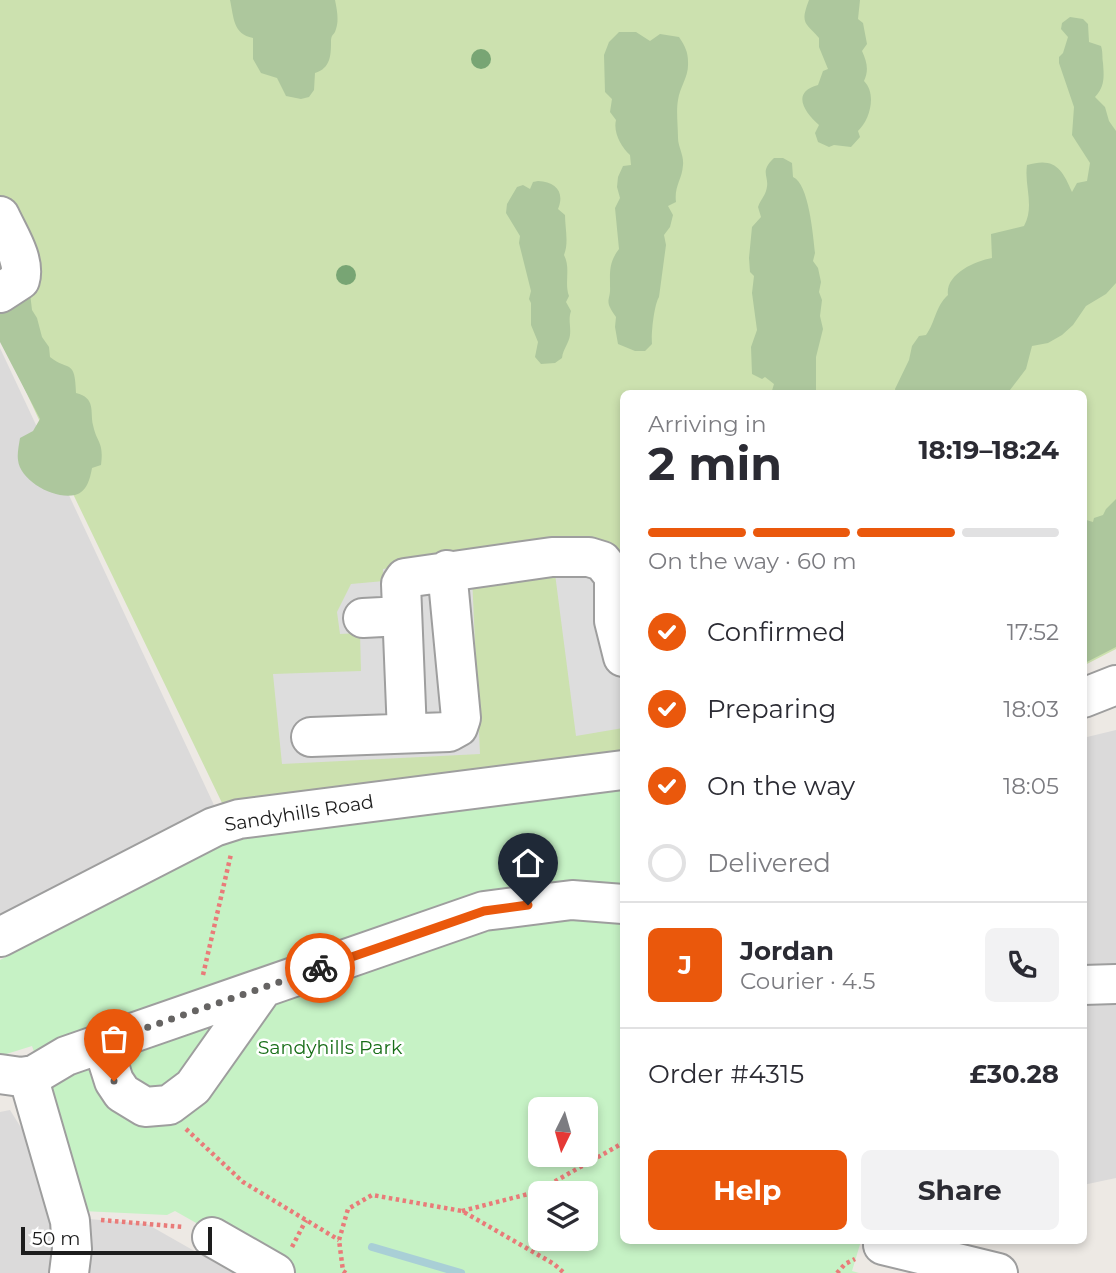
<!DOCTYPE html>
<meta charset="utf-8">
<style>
body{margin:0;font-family:Montserrat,sans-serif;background:#f2f2f3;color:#2b2b33;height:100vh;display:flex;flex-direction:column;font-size:26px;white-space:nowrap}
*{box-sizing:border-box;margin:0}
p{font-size:23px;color:#7c7c81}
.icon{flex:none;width:38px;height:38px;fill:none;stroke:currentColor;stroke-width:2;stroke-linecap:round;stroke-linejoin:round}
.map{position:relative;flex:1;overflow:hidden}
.side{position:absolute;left:620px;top:390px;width:467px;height:854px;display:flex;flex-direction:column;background:#fff;border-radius:10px;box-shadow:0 4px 10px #0003}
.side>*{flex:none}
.needle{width:46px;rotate:185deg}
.fabs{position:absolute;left:528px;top:1097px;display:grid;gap:14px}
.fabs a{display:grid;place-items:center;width:70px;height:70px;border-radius:10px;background:#fff;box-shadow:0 4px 10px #0003;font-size:35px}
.scale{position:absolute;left:21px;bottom:18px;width:191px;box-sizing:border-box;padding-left:7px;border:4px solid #1d1d1d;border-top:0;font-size:19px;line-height:24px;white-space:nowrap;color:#1d1d1d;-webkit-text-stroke:5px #fff;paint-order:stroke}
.pin{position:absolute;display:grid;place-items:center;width:60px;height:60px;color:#fff;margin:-72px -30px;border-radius:50% 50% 50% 0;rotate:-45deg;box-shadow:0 0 7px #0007}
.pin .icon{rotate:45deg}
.courier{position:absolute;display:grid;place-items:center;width:70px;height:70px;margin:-35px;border:5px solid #ea580c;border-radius:50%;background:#fff;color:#222;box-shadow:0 2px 9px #0007}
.head em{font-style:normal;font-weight:700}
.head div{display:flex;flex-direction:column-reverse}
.head{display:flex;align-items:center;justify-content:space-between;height:119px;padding:0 28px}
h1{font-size:46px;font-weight:700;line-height:52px}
.bar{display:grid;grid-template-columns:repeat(4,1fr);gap:10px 7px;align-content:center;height:84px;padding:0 28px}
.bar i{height:9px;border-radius:5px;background:#e1e1e2}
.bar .active{background:#ea580c}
.bar p{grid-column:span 4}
.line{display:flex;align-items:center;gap:18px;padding:0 28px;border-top:2px solid #e1e1e2}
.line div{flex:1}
.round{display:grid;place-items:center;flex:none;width:74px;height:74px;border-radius:10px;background:#f2f2f3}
ol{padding:0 28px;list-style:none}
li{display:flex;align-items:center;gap:21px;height:77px}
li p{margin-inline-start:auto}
li .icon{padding:7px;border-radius:50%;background:#ea580c;color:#fff;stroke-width:4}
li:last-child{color:#7c7c81}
li i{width:38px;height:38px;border:4px solid #e1e1e2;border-radius:50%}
.action{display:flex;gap:14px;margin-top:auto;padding:14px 28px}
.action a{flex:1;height:80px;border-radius:10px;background:#ea580c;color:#fff;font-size:28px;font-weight:700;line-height:80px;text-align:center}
.action a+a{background:#f2f2f3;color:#2b2b33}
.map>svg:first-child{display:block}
.residential{fill:#dbdada}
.grass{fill:#cce1af}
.forest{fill:#adc79d}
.park{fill:#c6f2c5;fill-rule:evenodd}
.parking{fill:#ddd}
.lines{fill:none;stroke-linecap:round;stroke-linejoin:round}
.stream{stroke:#a9cfd6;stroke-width:8}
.minor-casing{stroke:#9e9e9e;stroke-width:42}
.path{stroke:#e97b79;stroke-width:4.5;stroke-dasharray:3.5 3.5;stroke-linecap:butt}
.minor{stroke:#fff;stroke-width:38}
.tree{fill:#78a574}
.done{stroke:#666463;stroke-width:7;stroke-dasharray:0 12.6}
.route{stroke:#ea580c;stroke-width:9}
.labels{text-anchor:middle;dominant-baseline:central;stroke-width:5;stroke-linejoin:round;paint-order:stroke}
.street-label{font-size:19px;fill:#1d1d1d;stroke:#fff}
.park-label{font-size:19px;fill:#186e18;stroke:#fff}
</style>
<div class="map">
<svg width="1116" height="1273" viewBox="0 0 1116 1273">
<rect width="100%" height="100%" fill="#ede9e4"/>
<path class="residential" d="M0,348L214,805L0,919Z
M1116,730V1178L1083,1185V738Z
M10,1110L64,1196L89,1219L147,1224L233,1273H0V1112Z"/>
<path class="grass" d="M0,0H1116V649L1083,666V394H623V750L223,805L74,496L0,335Z"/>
<path class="forest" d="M230,0H335C337,10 339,20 336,29C334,36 332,33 331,40C331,55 331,68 315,73L314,90L309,97L301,99L286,96L277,78L261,73L253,59V38C233,34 234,18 230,0Z
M809,0H860L858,19L863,23L867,44L862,51C867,62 869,70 864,81C877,94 870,120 858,131L860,137L851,147L834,145L829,147L818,142L815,133L819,125C804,112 791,92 818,85L823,71L828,69L819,47V38C805,22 800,24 809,0Z
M1070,17L1083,19L1088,24L1089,42L1101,46C1103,52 1102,57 1103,63C1104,77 1105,86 1095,97L1105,107L1109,121L1116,131V283L1106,294L1086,306L1073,325L1062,335L1048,343L1032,346L1026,369L1007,394H896L895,389L909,360L912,346L919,336L926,335C936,321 935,307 948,295C945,275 974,261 992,258L991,234L1024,226C1035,206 1024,186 1027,165C1054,157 1062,168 1072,192L1077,183L1087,181L1090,163L1072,135L1074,107L1059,63V57L1063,53L1068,37L1061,29L1062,23Z
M619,32H636L650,41L660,34L679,37C685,46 688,52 688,62C689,77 680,86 678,100C676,111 678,126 678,138C678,147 684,155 683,165C682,180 674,186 676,202L668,206L673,215L670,227L664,235L666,245L659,297C654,305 651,334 652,344L645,351H635L618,344L615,327L616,317C603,299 611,302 610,286C610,271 609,262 619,249L615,208L620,198L617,187L618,177L623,166L631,165L630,155C621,147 613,132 616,120L610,112L612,99L605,92L604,55L609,42Z
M774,158H783L792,163L793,177C809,184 813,235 815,253L813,261L818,268L821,282L819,292L822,300L820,316L823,329L816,357V394H771L774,384L765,377L762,379L752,374L751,347L757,330L752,293L754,276L750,272L749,258L752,227L761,217L758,207C760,201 764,197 766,191C771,176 758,173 774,158Z
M538,181C556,182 565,192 558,209L565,215C565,228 569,243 564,255C571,268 564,283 569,296L566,302L571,311C568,320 571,325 570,335C569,343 563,349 562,358L555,363L541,364L535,357L538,342L531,325V303L529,299L531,291L519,243L520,236L506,213L507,204L517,187L523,185L530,189L533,182Z
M0,248L30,293L32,310L37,318L42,337L49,347L50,357C69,372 75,358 76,393C96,398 90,411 93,425C97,444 104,441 101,465L92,468C90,479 87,492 75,495C55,500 20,481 18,460C17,453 19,445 20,438L33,431L40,419L0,342Z
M1116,499V647L1083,664V519L1093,522L1094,518L1103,515L1106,509Z"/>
<path class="park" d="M623,785V1241H861L852,1271L859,1273H285L175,1211L167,1215L82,1211L58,1120L32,1046L0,1056V960L222,845L247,836ZM541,1110H586V1155H541ZM541,1194H586V1239H541Z"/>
<path class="parking" d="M579,546L623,561V728L576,736L554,566L472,576L480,754L282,764L273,674L361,671L360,633L340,634L337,612L351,584L384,581L383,569Z"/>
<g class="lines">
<path class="stream" d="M372,1247L461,1273"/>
<defs>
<path id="minor" d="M0,216C8,234 26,260 20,280L0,293
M363,618L402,616
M1083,698L1116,685
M407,733L401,584L405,578L552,557H589L602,561L614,576V621L623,657
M311,737L449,732L458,727L461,718L447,570
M0,937L214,827L239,819L623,770
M1083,985L1116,984
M102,1043L114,1081L122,1093L145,1107L169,1105L193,1087L263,988
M0,1074L21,1077L34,1075L66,1056L484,911L572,900L623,904
M28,1076L70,1221L72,1249L69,1273
M212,1237L275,1273
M883,1245L998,1273"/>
</defs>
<use href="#minor" class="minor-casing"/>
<path class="path" d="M203,975L231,854
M186,1129L243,1182L339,1240
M462,1211L536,1192L623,1143
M101,1220L183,1227
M292,1247L306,1220
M346,1273L343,1271L339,1240L348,1209L372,1195L462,1211L554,1264L564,1273
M837,1273L845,1264L855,1259"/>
<use href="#minor" class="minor"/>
</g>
<g class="tree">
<circle cx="481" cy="59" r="10"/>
<circle cx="346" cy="275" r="10"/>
</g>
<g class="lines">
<path class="done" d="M114,1081L102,1043L320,968"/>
<path class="route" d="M320,968L484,911L528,905"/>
</g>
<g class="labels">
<g class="street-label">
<text transform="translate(299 813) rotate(-9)">Sandyhills Road</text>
</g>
<g class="park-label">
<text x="330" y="1047">Sandyhills Park</text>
</g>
</g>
</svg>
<div class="fabs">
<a><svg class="needle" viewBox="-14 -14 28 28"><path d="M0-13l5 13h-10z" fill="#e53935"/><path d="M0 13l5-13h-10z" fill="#7c7c81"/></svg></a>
<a><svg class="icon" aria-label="layers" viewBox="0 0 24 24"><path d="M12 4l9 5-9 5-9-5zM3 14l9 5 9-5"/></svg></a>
</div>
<div class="scale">50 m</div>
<div class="pin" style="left:114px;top:1081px;background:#ea580c"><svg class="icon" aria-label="bag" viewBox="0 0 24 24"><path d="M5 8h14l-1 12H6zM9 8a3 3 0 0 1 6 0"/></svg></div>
<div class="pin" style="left:528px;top:905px;background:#1f2937"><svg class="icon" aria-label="home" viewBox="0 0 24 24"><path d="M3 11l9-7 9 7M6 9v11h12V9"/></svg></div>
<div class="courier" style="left:320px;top:968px"><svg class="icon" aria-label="bike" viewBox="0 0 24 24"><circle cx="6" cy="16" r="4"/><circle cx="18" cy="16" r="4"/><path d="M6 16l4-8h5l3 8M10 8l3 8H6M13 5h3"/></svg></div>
<section class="side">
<div class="head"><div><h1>2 min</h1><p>Arriving in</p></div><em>18:19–18:24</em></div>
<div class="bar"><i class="active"></i><i class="active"></i><i class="active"></i><i></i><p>On the way · 60 m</p></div>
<ol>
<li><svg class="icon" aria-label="check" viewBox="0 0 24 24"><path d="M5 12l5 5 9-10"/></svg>Confirmed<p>17:52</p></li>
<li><svg class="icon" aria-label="check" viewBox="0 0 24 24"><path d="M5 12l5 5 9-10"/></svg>Preparing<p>18:03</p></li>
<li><svg class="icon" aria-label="check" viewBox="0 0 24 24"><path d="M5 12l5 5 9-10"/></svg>On the way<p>18:05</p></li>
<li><i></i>Delivered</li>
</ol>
<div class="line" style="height:126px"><b class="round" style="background:#ea580c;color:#fff">J</b><div><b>Jordan</b><p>Courier · 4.5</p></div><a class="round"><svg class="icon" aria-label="phone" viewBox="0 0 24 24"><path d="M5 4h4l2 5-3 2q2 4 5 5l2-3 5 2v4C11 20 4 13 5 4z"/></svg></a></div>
<div class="line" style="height:91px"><div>Order #4315</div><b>£30.28</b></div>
<div class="action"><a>Help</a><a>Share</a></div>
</section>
</div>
